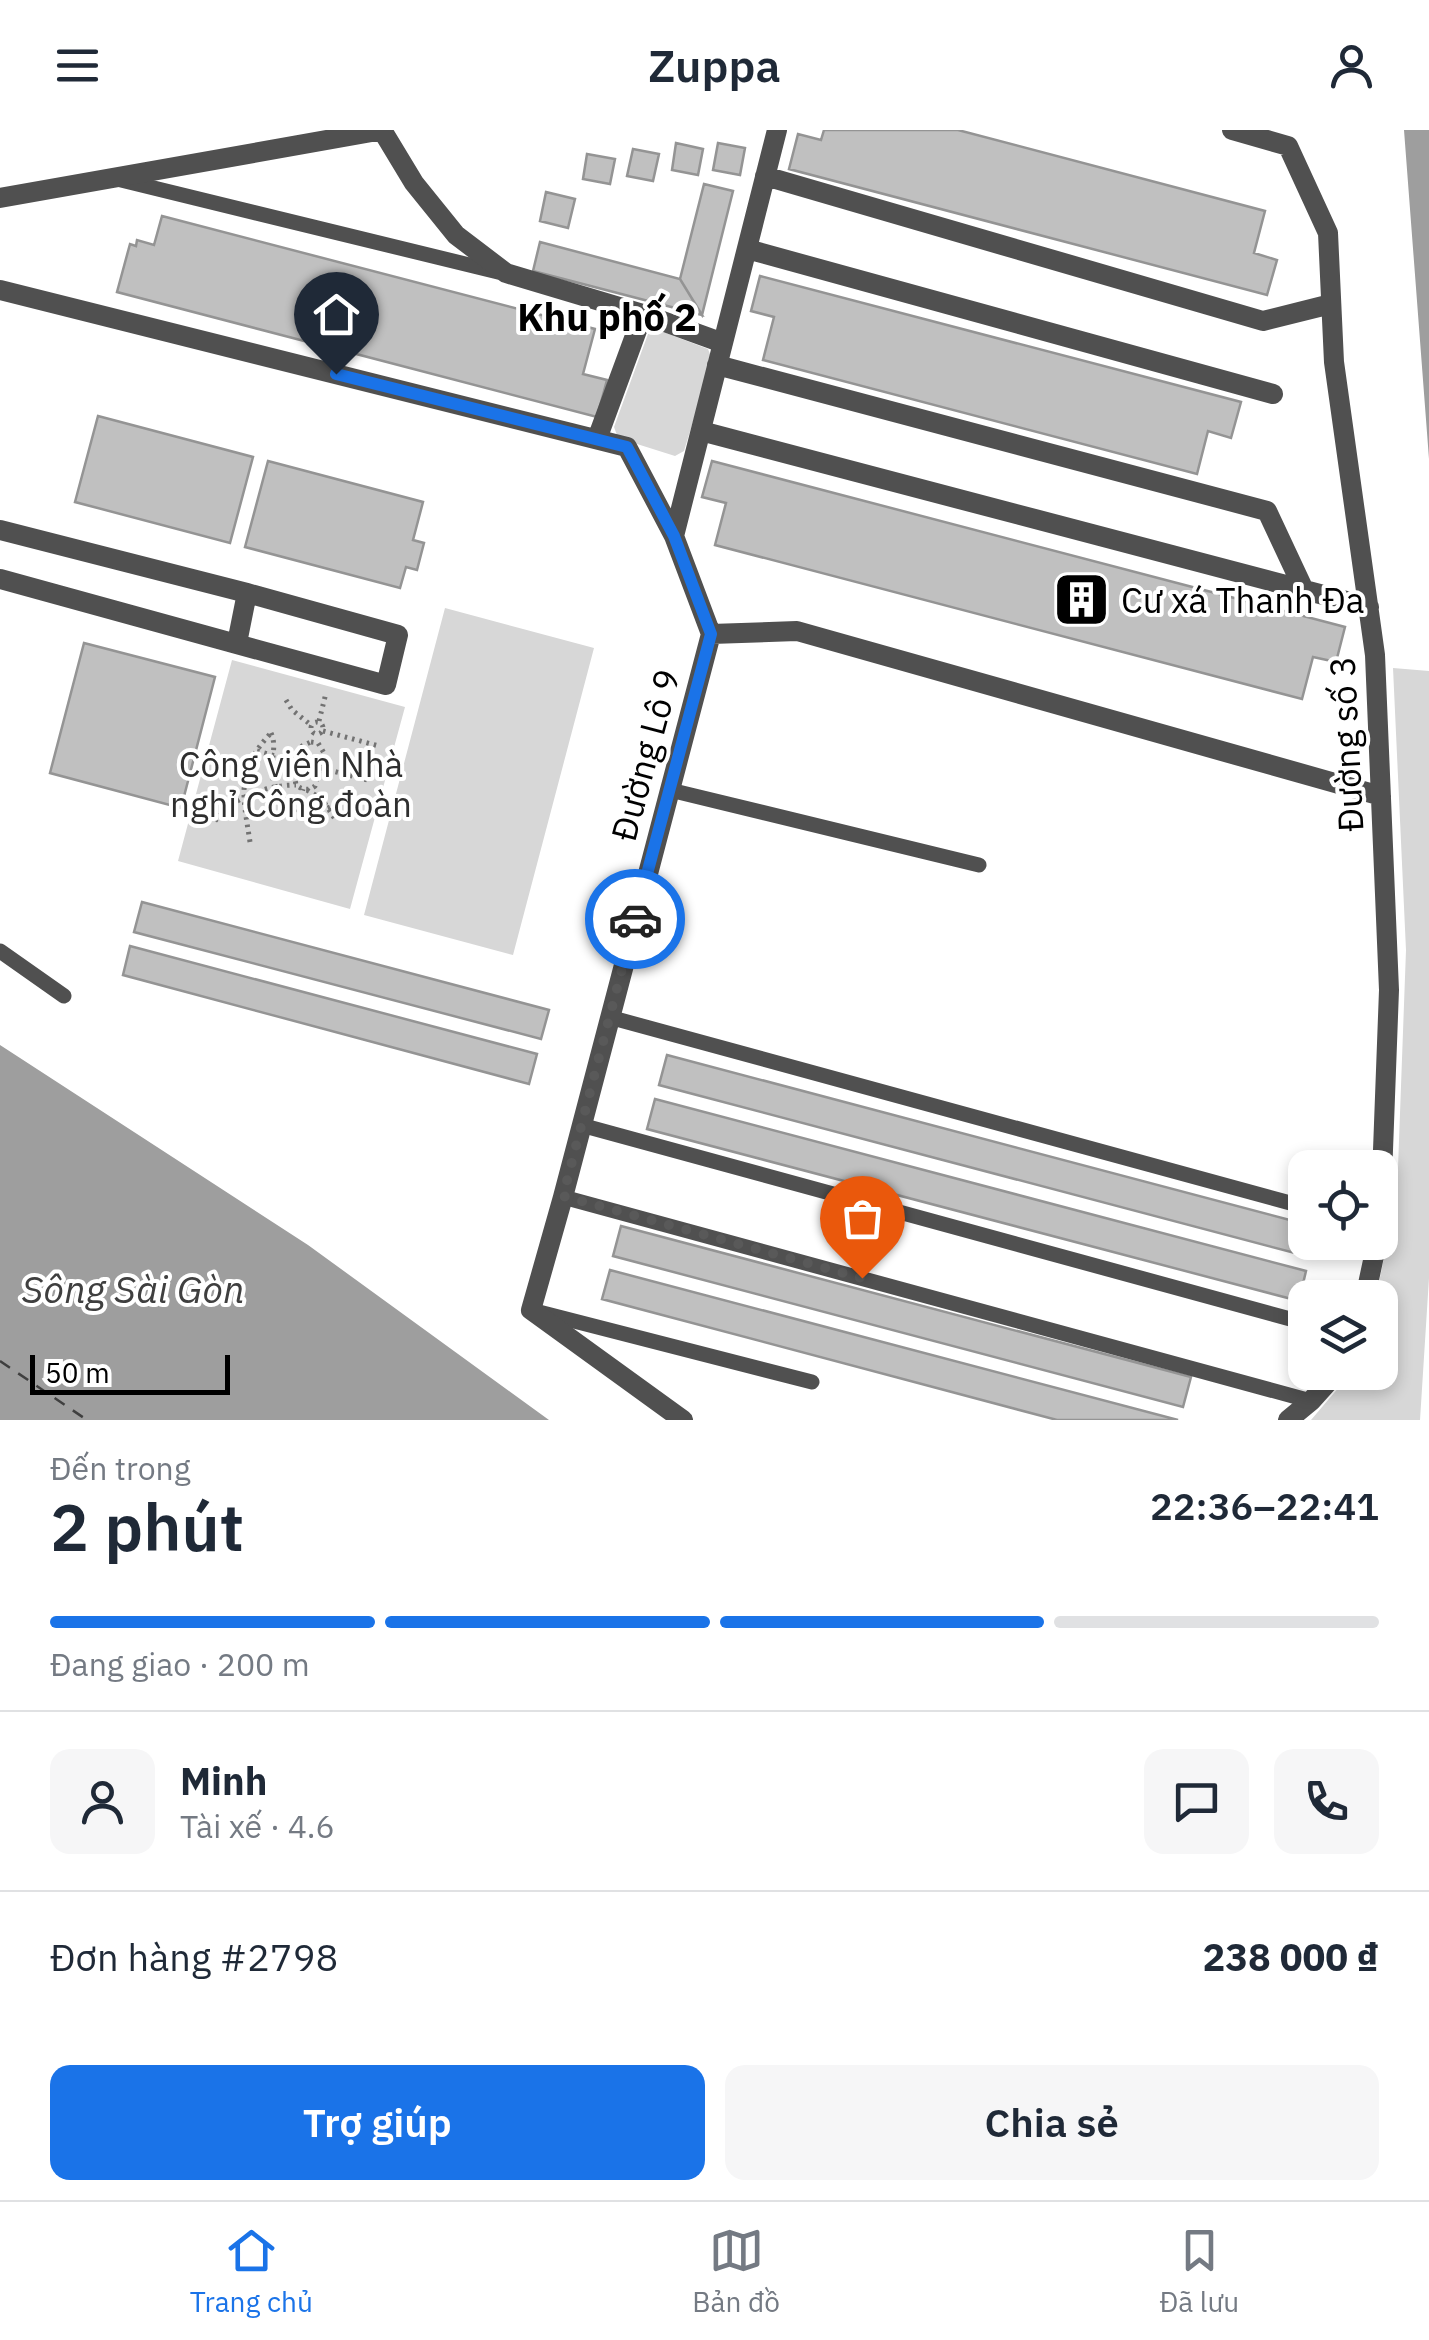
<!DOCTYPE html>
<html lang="vi">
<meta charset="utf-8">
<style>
body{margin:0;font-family:"IBM Plex Sans",sans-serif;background:#f6f6f7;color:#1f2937;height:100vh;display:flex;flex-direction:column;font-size:38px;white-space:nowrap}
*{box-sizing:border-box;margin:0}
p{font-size:32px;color:#747a83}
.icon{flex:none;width:55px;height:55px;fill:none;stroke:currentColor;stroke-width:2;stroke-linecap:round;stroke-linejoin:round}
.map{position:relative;height:1290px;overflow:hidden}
.panel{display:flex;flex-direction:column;background:#fff;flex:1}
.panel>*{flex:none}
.buttons{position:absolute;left:1288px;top:1020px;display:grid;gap:20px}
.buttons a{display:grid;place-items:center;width:110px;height:110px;border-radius:20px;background:#fff;box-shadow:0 5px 15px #0003;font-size:50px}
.scale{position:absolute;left:30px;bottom:25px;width:200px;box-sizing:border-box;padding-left:10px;border:5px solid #000;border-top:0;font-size:28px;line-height:35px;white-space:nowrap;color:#000;-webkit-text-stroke:8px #fff;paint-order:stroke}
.pin{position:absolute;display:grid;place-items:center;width:85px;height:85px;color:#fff;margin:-102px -42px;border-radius:50% 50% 50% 0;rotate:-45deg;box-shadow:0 0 10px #0007}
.pin .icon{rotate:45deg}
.courier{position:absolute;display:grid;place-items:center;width:100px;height:100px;margin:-50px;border:8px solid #1a73e8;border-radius:50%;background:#fff;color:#222;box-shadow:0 2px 12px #0007}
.headline em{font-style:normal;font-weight:600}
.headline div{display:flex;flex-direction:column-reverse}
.headline{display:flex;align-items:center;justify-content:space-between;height:170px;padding:0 50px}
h1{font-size:65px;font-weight:600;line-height:75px}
.bar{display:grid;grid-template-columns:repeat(4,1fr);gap:15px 10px;align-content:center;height:120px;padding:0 50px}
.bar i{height:12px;border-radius:8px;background:#e0e1e3}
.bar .on{background:#1a73e8}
.bar p{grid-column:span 4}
.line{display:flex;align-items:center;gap:25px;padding:0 50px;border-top:2px solid #e0e1e3}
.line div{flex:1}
.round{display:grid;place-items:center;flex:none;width:105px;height:105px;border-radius:20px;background:#f6f6f7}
.action{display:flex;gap:20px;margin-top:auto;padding:20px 50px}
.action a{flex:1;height:115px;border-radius:20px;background:#1a73e8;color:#fff;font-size:40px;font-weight:600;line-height:115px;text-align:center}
.action a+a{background:#f6f6f7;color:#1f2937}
header{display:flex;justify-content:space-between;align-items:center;height:130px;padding:0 50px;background:#fff;font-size:45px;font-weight:600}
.tab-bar{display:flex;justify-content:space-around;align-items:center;height:140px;border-top:2px solid #e0e1e3;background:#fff;font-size:28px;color:#747a83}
.tab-bar a{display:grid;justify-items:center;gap:5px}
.tab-bar .on{color:#1a73e8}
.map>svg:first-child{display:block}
.green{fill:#d7d7d7}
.water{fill:#9e9e9e}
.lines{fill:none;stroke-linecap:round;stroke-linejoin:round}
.ferry{stroke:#3f3f3f;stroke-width:2.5;stroke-dasharray:12 10;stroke-linecap:butt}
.building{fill:#c0c0c0;stroke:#949494;stroke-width:2.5}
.path{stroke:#727272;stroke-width:5;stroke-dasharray:2.5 5;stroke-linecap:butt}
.service{stroke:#505050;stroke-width:15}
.minor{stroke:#505050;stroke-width:20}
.done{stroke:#595959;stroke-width:10;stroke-dasharray:0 18}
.route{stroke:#1a73e8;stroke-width:12}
.labels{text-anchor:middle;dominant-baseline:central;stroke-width:8;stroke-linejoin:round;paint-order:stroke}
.poi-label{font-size:35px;fill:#000;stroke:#fff;text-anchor:start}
.street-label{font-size:35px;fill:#000;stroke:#fff}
.park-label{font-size:35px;fill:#2e2e2e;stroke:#fff}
.neighbourhood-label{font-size:38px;font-weight:bold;fill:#000;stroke:#fff}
.water-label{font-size:38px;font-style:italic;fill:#3f3f3f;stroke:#fff}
</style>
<header><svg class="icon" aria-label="menu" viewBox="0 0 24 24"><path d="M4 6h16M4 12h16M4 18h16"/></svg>Zuppa<svg class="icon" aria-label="person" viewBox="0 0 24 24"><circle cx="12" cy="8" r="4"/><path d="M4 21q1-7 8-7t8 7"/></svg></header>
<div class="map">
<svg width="1429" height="1290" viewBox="0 0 1429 1290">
<rect width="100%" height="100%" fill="#fff"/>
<path class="green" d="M658,200L708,219L712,229L684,321L675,326L618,308L614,297L648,204Z
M445,478L594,518L513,825L364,785Z
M232,530L405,577L350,779L178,731Z
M1393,538L1429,541V1148L1420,1290H1311L1351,1243L1380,1242V1168L1376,1167L1397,1065L1406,820Z"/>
<path class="water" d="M1404,0H1429V329Z
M0,915L308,1115L549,1290H0Z"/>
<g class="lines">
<path class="ferry" d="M0,1231L87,1290"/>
</g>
<path class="building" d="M824,0H958L1265,81L1254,123L1277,130L1267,165L789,39L798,4L821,10Z
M676,13L703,19L698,45L672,40Z
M718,13L745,18L740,45L713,40Z
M633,19L659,24L653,51L627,46Z
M587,24L615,29L610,54L583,49Z
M704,54L733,61L702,185L680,149Z
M546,62L575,69L568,98L540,91Z
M162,86L595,199L583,244L607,250L597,287L341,220L345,205L331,201L327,217L117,162L130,114L136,116L137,110L154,115Z
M540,112L680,149L702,185L533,141Z
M760,146L1241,272L1231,308L1208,301L1197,344L763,230L774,187L751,181Z
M98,286L253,327L230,413L75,372Z
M268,331L423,372L413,410L424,413L417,440L406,437L400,458L245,417Z
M712,331L1345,497L1336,532L1313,527L1302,569L715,415L726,373L702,367Z
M84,513L215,547L181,678L50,643Z
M142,772L549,880L541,909L134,802Z
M130,816L537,924L529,954L123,845Z
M667,925L1305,1094V1112H1314L1310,1127L659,955Z
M655,969L1306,1141L1299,1171L647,999Z
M621,1096L1191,1247L1183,1277L613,1126Z
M610,1140L1178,1290H1057L602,1169Z"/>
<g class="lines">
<path class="path" d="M286,570L292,580L311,595
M319,591L326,563
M311 598a6 6 0 1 1 12 0a6 6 0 1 1-12 0Z
M323,601L379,616
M271,603C277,616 271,629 272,643C272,650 277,660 280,666C299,697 327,679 352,666
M311,612L318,613L324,623L315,656C309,661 302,660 296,655L294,643L302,616Z
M257,621L297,632
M321,638L371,651
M307,660L322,669L335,689
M296,682L303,659
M215,691C234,667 266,655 296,655
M250,712C243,666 235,641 271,603"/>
<path class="service" d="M117,49L498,142
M670,660L979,735
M0,821L64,866
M609,887L1305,1077
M581,995L1305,1193
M563,1067L1311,1271
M539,1182L812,1252"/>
<path class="minor" d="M382,0L414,53L456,105L506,143L643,184L723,213
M1232,0L1288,16L1328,103L1334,232L1375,525L1389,860L1380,1100
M765,46L1263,191L1331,174
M0,68L383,0
M747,119L1273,264
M0,160L627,317L674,406L711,504L563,1067L531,1180L683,1290
M717,235L1267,381L1304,460
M701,301L1369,477
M597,309L643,184
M0,400L247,463L398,505L386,555L0,449
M674,406L777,0
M711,504L797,501L1381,666
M237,513L247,463
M1365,1168L1377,1112
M1288,1290L1311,1271L1337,1242"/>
</g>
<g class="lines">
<path class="done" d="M635,789L563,1066L862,1148"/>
<path class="route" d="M336,244L627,317L674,406L711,504L635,789"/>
</g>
<defs>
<symbol id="building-square" viewBox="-11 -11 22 22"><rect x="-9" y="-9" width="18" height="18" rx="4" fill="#000" stroke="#fff"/><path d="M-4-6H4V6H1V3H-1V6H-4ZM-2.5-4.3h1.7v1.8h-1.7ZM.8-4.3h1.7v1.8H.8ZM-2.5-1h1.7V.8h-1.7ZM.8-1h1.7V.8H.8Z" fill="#fff"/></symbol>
</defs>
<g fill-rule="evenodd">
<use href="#building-square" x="1050" y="438" width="63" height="63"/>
</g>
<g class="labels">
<g class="poi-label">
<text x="1121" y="470">Cư xá Thanh Đa</text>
</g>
<g class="street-label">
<text transform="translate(1346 614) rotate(-93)">Đường số 3</text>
<text transform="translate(645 625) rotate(-75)">Đường Lô 9</text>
</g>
<g class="park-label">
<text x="291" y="634">Công viên Nhà<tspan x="291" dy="40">nghỉ Công đoàn</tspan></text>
</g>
<g class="neighbourhood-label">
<text x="607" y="186">Khu phố 2</text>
</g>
<g class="water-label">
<text x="133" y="1158">Sông Sài Gòn</text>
</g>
</g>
</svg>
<div class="buttons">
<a><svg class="icon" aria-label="locate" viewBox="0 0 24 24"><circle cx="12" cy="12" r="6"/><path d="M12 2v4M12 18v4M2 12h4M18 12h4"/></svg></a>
<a><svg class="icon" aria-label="layers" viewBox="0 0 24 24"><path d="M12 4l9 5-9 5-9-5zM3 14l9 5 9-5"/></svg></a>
</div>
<div class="scale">50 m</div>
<div class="pin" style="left:862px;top:1148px;background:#ea580c"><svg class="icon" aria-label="bag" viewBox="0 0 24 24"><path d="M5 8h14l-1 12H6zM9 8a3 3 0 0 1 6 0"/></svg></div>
<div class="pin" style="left:336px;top:244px;background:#1f2937"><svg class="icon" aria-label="home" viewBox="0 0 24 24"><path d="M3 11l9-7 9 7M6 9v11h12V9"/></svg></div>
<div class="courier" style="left:635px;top:789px"><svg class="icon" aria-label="car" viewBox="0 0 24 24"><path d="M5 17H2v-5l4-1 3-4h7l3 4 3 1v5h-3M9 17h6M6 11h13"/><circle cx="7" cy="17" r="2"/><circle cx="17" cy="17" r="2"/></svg></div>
</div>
<section class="panel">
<div class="headline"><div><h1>2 phút</h1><p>Đến trong</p></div><em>22:36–22:41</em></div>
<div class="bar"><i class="on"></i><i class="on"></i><i class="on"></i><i></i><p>Đang giao · 200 m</p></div>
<div class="line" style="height:180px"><a class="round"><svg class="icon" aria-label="person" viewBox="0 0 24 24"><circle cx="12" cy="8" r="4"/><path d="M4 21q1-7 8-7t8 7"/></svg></a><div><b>Minh</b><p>Tài xế · 4.6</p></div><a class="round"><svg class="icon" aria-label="chat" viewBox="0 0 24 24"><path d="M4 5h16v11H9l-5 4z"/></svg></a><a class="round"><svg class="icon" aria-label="phone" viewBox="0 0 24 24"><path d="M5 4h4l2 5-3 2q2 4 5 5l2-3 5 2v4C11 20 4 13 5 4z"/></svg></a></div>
<div class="line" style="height:130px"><div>Đơn hàng #2798</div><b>238 000 ₫</b></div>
<div class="action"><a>Trợ giúp</a><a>Chia sẻ</a></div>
</section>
<nav class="tab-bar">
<a class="on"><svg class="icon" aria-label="home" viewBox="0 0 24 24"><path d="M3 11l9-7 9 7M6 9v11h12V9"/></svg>Trang chủ</a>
<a><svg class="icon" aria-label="map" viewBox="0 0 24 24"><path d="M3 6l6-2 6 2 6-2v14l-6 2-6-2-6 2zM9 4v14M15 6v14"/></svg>Bản đồ</a>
<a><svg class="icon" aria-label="saved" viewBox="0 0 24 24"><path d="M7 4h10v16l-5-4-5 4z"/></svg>Đã lưu</a>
</nav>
